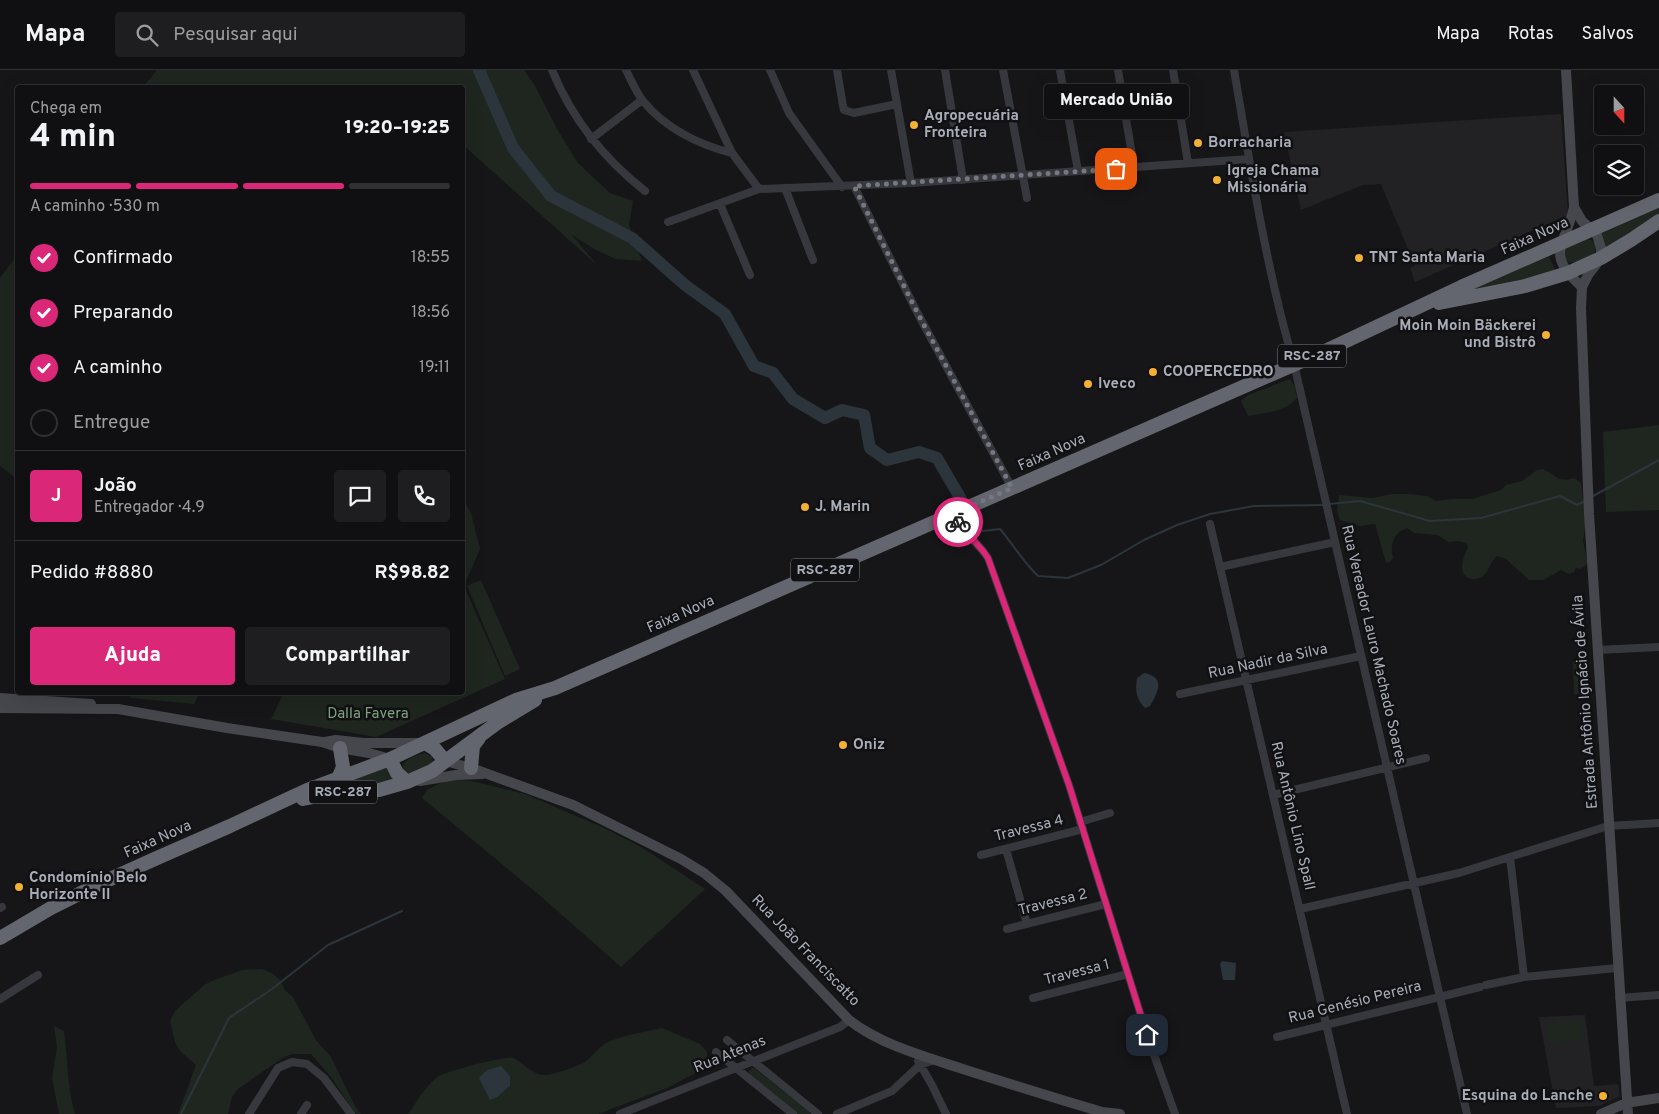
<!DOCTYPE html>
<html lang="pt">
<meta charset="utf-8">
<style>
body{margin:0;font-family:Overpass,sans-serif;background:#1e1e20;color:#f1f3f6;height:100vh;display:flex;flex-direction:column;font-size:19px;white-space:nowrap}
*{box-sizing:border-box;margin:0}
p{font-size:16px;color:#9c9d9f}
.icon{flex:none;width:28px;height:28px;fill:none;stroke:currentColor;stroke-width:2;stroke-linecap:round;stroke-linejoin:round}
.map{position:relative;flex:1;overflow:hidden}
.panel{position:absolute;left:15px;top:15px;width:450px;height:610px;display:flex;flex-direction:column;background:#101012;border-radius:5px;box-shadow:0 5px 20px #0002,0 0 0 1px #303032}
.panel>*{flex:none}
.needle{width:32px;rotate:159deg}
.fabs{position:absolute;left:1594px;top:15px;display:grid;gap:10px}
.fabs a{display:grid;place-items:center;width:50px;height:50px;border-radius:5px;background:#101012;box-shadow:0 5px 20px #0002,0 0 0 1px #303032;font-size:25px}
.pin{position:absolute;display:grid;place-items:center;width:42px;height:42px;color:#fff;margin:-21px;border-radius:10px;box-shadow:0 2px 8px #0006}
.courier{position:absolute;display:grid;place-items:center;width:50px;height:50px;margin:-25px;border:4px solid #db2777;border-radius:50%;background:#fff;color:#222;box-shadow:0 1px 6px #0007}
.bubble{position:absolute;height:35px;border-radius:5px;background:#101012;box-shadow:0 5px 20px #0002,0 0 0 1px #303032;font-size:16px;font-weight:800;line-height:35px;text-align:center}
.headline em{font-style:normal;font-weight:800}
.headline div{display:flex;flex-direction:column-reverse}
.headline{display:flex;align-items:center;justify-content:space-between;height:85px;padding:0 15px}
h1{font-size:32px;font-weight:800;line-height:38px}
.bar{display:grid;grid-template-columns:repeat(4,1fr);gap:8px 5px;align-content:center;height:60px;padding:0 15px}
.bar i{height:6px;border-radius:4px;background:#303032}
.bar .active{background:#db2777}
.bar p{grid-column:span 4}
.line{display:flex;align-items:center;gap:12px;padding:0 15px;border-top:1px solid #303032}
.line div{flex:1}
.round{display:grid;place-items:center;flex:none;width:52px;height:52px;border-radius:5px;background:#1e1e20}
ol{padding:0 15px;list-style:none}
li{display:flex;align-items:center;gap:15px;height:55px}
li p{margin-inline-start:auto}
li .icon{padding:5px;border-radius:50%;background:#db2777;color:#fff;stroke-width:4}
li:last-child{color:#9c9d9f}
li i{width:28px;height:28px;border:2px solid #303032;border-radius:50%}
.button{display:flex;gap:10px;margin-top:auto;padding:10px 15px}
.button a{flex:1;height:58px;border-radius:5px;background:#db2777;color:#fff;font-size:20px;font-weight:800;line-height:58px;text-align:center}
.button a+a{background:#1e1e20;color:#f1f3f6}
header{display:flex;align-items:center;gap:30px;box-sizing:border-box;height:70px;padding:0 25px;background:#101012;border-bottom:1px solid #303032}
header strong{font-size:24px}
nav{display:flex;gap:28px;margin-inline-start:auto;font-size:18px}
.search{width:350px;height:45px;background:#1e1e20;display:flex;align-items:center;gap:12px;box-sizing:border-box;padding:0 18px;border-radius:5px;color:#9c9d9f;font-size:19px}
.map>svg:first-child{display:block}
.built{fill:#222225}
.green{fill:#1e261f}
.water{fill:#2c353c}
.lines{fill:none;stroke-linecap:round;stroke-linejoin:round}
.stream{stroke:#2c353c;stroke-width:2}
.river{stroke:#2c353c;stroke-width:12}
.street{stroke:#37383d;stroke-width:8}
.secondary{stroke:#45474d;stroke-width:10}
.highway{stroke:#63666e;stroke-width:14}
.done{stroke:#757880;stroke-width:5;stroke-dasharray:0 9}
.route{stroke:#db2777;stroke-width:6}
.poi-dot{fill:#f2b134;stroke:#111113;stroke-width:2}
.labels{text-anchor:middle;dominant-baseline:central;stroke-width:5;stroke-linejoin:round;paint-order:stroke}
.shield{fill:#111113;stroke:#7b7e86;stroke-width:1}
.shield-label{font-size:14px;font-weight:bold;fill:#a8adb8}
.poi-label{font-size:15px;font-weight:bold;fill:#a8adb8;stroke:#111113;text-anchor:start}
.street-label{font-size:15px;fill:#a8adb8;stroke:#111113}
.park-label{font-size:15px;fill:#7fa381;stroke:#111113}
</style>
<header>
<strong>Mapa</strong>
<div class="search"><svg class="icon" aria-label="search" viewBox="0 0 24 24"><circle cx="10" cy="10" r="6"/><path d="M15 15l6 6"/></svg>Pesquisar aqui</div>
<nav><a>Mapa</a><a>Rotas</a><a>Salvos</a></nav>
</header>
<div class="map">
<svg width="1659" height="1044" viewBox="0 0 1659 1044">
<rect width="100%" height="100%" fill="#161618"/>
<path class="built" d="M1561,44L1568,145L1415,212L1410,198L1415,196L1381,114L1363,115L1301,140L1284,62Z
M1585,945L1594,1016L1618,1014L1620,1026L1599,1036L1556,1038L1539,947Z"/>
<path class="green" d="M157,0H524L534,14L557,59L578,93L610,123L633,131L629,155L642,191L616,189L594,179L571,164L597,195L463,75L462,18L143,17Z
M1659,137V148L1605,180V174L1600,163Z
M1582,169C1590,169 1593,169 1597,177C1594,189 1575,197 1565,190L1562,181L1567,176Z
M17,185V409L0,396V208Z
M1549,186L1556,202L1448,229Z
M1290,309L1294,315L1297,328C1285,342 1265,343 1248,346L1241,331L1248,325Z
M1659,355V440L1606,442L1603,362Z
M1543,399C1557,405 1556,413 1574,408L1581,413L1586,452L1583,471L1588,494L1580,499L1576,498L1574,502L1569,504L1561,500L1543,510H1529L1506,489L1497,486C1490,491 1490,500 1484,505C1476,513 1461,509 1462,496C1462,490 1466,483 1468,477L1466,473L1458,471L1449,472L1437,465L1414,463L1407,458C1394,462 1389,476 1393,488L1390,492L1386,493L1375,454L1360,456L1340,450L1337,441L1339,425L1373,428L1392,424H1408L1427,426L1436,431L1451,429H1472L1501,420L1506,415L1522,411L1537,400Z
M463,429L471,443L480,479L464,516L505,609L376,667L271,649L284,623L462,622Z
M481,510L520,599L505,606L467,516Z
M1589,590L1590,624H1574L1573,591Z
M130,623V622L200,623L194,634L131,628Z
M425,683L432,686L433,692L431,696L410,706L402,701C403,688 414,686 425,683Z
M388,697L398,711L334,717Z
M448,709L472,711L525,724L604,758L641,777L705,819L621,897L538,824L422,728L427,720Z
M262,899L272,903L280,910L285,920L293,927L316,970L331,987L355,1036L361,1044L355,1043L331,1007L311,984H292L284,987L238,1019L232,1027L228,1044H178L196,995L180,981L175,972L170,951L175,941L204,915L212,911L242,900Z
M1581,950L1583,969L1550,973L1547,954Z
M54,956L64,961C68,989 67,1017 75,1044H59L52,1008L57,977Z
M662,958L700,974L707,982V993L701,1000L667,1018L598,1044H408C417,1032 426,1014 439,1006C447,1001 507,985 513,988C524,993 533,1006 547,1005C552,1005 578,996 583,993C592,988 597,978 606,973C624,965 643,962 662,958Z
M752,998H754L808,1041L810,1044H797L749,1005V1001Z"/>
<path class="water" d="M1144,603C1166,607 1158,622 1150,636L1145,638C1136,629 1135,620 1137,608Z
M1222,891L1236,893L1235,910H1223L1220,894Z
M501,996L510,1006V1016L497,1027L490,1030L479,1008L487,1000Z"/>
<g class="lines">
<path class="stream" d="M1593,426L1659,390
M1329,434L1360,431L1430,451L1481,448L1560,426L1577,435L1585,431
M971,447L983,461L1000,459C1013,474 1023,492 1038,506L1068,508L1101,495L1144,470L1177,455L1210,444L1254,436L1324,435
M181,1044L229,948L272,919L328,875L402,841"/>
<path class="river" d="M479,0L513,78L551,126L632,168L685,215L725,244L754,296L773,303L793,329L825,348L842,340L864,345L870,378L887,390L919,382L937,388L961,429"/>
<path class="street" d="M552,0C572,49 603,88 645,121
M626,0C631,10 636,22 643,31C665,58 699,75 732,83
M693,0L732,83L759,119
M770,0L789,43L842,117
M837,0L843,36L844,40L854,43L897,34
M891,0L911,113
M945,0L963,110
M1003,0L1027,128
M1060,0L1078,101
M1118,0L1134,97
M1173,0L1188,93
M1234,0C1251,99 1266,198 1294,294L1467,1044
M591,69L642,30
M854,116L918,244L1012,418
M785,118L813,190
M720,134L750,205
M668,152L759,119L911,113L1249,89
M951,445L983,481L988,488L1069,715L1147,965L1175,1044
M1210,454L1347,1044
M1220,497L1335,472
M1597,580L1659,577
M1180,624L1361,586
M1273,725L1426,688
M1080,752L1110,743
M1006,779L1027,854
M981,785L1083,759
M1510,787L1524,907
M0,838L2,837
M1300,839L1459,803L1608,756L1659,753
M1007,859L1106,834
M1486,915L1524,907L1617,898
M1033,928L1128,904
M1619,928L1659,925
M0,929L38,905
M1277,967L1480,917
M727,970L818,1044
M716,982L793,1044
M918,991L932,1015L946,1044
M249,1044L278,998L292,992L307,994L324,1008L351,1044
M301,1044L307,1035
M620,1044L840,957L849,950
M837,1044L892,1021L920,995L934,990"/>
<path class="secondary" d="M1566,0L1574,137C1565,177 1544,183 1582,217
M1574,137L1582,151L1597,165L1601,178V188L1588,205L1582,217L1581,238L1589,444L1628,1044
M0,628L91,634
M0,638L118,639L227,658L322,672L340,678L369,683L390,689
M325,672L336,670L363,673H423
M445,691L471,698L573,735L681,789L704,803L726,821L849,950C882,976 930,988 969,1001C1013,1015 1057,1029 1102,1042L1120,1044
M420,711L456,705L482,704
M1601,1044L1626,1033L1659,1028"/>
<path class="highway" d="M1439,233L1525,216L1568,203L1601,188L1631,170L1659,151
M425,673L435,679L445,691
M390,689L397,703L407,712
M471,698L473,676L479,668
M338,709L343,697L340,678
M303,729L334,723L379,720L407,712L432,701L497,653L535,630
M0,868L51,838L97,815L157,788L230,756L307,720L390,689L516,630L555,618L1325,281L1461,217L1659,130"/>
</g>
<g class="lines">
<path class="done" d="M958,452L951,445L1012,418L918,244L854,116L1116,99"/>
<path class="route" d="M958,452L983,481L988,488L1069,715L1147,965"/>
</g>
<g class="poi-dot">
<circle cx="914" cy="55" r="5"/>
<circle cx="1198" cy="73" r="5"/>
<circle cx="1217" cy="110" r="5"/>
<circle cx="1359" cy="188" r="5"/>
<circle cx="1546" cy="265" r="5"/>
<circle cx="1153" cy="302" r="5"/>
<circle cx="1088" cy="314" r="5"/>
<circle cx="805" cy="437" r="5"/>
<circle cx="843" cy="675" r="5"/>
<circle cx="19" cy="817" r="5"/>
<circle cx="1603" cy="1026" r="5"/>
</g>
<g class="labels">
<g class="shield">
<rect x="1278" y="274.5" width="68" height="23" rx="4"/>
<rect x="791" y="488.5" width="68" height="23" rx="4"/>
<rect x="309" y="710.5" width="68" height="23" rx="4"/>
</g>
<g class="shield-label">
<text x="1312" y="286">RSC-287</text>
<text x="825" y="500">RSC-287</text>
<text x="343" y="722">RSC-287</text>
</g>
<g class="poi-label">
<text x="924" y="46">Agropecuária<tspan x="924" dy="17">Fronteira</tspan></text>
<text x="1208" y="73">Borracharia</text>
<text x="1227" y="101">Igreja Chama<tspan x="1227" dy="17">Missionária</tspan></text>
<text x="1369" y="188">TNT Santa Maria</text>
<text x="1536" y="256" text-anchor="end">Moin Moin Bäckerei<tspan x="1536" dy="17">und Bistrô</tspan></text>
<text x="1163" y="302">COOPERCEDRO</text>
<text x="1098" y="314">Iveco</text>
<text x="815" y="437">J. Marin</text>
<text x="853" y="675">Oniz</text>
<text x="29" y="808">Condomínio Belo<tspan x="29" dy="17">Horizonte II</tspan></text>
<text x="1593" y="1026" text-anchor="end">Esquina do Lanche</text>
</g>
<g class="street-label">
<text transform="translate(1535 167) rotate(-24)">Faixa Nova</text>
<text transform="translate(1052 383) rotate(-24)">Faixa Nova</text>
<text transform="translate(681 545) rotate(-24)">Faixa Nova</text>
<text transform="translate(1373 575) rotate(77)">Rua Vereador Lauro Machado Soares</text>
<text transform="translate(1268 592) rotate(-12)">Rua Nadir da Silva</text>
<text transform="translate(1586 632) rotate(-94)">Estrada Antônio Ignácio de Ávila</text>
<text transform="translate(1292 746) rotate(77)">Rua Antônio Lino Spall</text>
<text transform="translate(1029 759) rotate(-14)">Travessa 4</text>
<text transform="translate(158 770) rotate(-24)">Faixa Nova</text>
<text transform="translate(1053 833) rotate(-14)">Travessa 2</text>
<text transform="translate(805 881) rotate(46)">Rua João Franciscatto</text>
<text transform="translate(1077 903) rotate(-14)">Travessa 1</text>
<text transform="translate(1355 933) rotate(-14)">Rua Genésio Pereira</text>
<text transform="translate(730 985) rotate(-22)">Rua Atenas</text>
</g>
<g class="park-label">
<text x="368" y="644">Dalla Favera</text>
</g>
</g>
</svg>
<div class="fabs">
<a><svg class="needle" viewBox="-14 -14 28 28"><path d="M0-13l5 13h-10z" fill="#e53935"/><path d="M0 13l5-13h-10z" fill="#9c9d9f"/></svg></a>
<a><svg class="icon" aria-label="layers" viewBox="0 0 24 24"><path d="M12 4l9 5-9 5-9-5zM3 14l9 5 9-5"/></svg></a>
</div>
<div class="pin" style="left:1116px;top:99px;background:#ea580c"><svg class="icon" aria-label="bag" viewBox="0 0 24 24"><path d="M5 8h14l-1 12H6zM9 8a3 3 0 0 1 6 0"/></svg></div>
<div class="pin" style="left:1147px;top:965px;background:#1f2937"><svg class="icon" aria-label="home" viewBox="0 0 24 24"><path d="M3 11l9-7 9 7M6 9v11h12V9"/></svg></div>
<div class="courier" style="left:958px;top:452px"><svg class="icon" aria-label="bike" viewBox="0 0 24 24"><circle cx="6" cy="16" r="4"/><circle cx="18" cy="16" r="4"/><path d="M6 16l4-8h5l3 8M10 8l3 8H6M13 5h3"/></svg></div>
<div class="bubble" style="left:1044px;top:14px;width:145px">Mercado União</div>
<section class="panel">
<div class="headline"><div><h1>4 min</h1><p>Chega em</p></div><em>19:20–19:25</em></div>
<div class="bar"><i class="active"></i><i class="active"></i><i class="active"></i><i></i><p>A caminho · 530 m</p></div>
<ol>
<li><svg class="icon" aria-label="check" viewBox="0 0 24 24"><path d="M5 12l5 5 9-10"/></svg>Confirmado<p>18:55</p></li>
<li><svg class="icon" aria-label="check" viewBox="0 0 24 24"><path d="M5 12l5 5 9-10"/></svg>Preparando<p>18:56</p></li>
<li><svg class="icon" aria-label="check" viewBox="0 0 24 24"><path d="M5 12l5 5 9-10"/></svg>A caminho<p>19:11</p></li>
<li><i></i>Entregue</li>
</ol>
<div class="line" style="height:90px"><b class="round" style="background:#db2777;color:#fff">J</b><div><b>João</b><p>Entregador · 4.9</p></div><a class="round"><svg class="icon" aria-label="chat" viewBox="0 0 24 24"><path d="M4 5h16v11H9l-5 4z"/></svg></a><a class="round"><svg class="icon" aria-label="phone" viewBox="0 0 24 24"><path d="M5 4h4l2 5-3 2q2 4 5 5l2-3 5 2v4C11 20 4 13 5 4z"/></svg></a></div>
<div class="line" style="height:65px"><div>Pedido #8880</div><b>R$98.82</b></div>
<div class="button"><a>Ajuda</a><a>Compartilhar</a></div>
</section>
</div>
